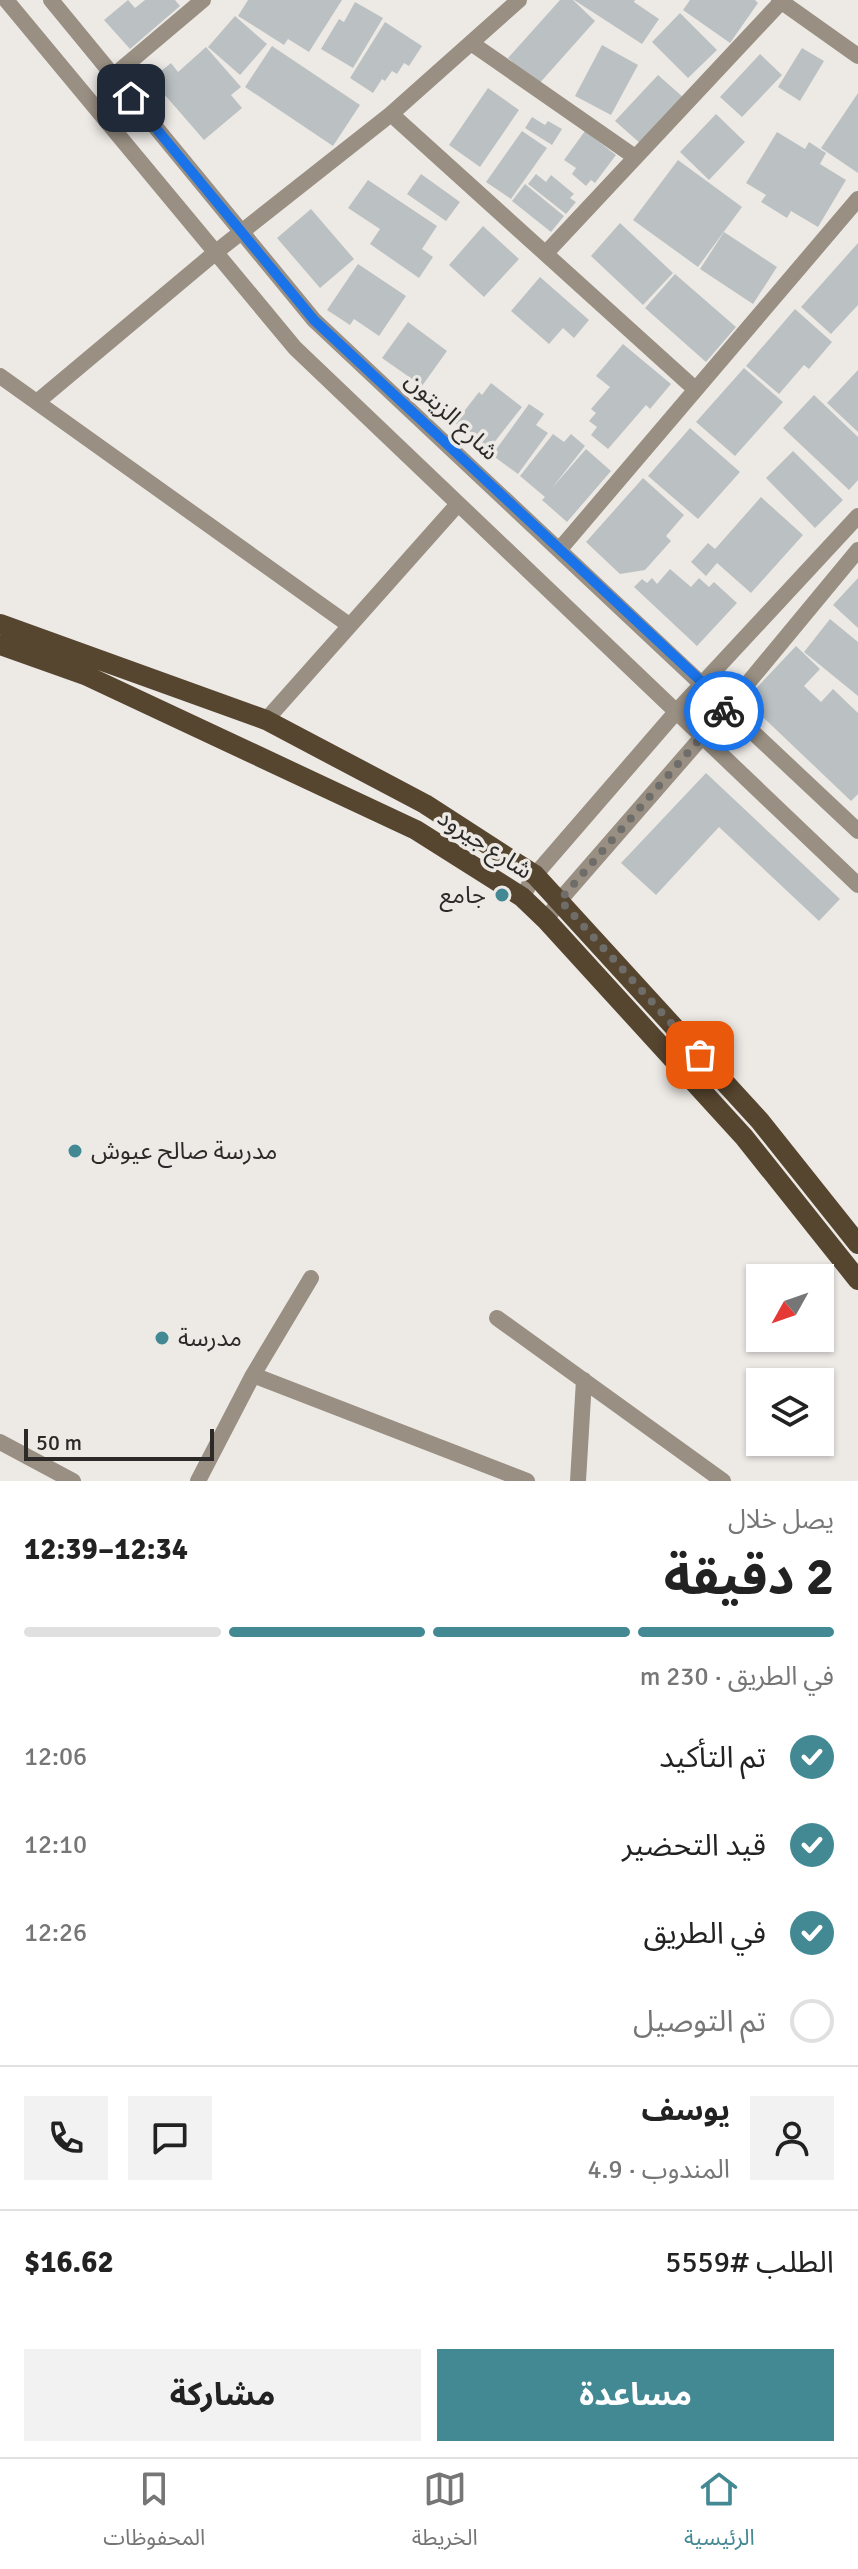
<!DOCTYPE html>
<html lang="ar">
<meta charset="utf-8">
<style>
body{margin:0;font-family:Signika,"Noto Sans Arabic",sans-serif;background:#f2f2f2;color:#222;direction:rtl;height:100vh;display:flex;flex-direction:column;font-size:30px;white-space:nowrap}
*{box-sizing:border-box;margin:0}
p{font-size:26px;color:#767676}
.icon{flex:none;width:44px;height:44px;fill:none;stroke:currentColor;stroke-width:2;stroke-linecap:round;stroke-linejoin:round}
.map{position:relative;height:1481px;overflow:hidden;direction:ltr}
.side{display:flex;flex-direction:column;background:#fff;flex:1}
.side>*{flex:none}
.needle{width:52px;rotate:230deg}
.fabs{position:absolute;left:746px;top:1264px;display:grid;gap:16px}
.fabs a{display:grid;place-items:center;width:88px;height:88px;border-radius:0px;background:#fff;box-shadow:0 2px 6px #0004;font-size:40px}
.scale{position:absolute;left:24px;bottom:20px;width:190px;box-sizing:border-box;padding-left:8px;border:4px solid #2b2a28;border-top:0;font-size:22px;line-height:28px;white-space:nowrap;color:#2b2a28;-webkit-text-stroke:6px #edeae6;paint-order:stroke}
.pin{position:absolute;display:grid;place-items:center;width:68px;height:68px;color:#fff;margin:-34px;border-radius:16px;box-shadow:0 4px 12px #0006}
.courier{position:absolute;display:grid;place-items:center;width:80px;height:80px;margin:-40px;border:6px solid #1a73e8;border-radius:50%;background:#fff;color:#222;box-shadow:0 2px 10px #0007}
.headline em{font-style:normal;font-weight:700}
.headline div{display:flex;flex-direction:column-reverse}
.headline{display:flex;align-items:center;justify-content:space-between;height:136px;padding:0 24px}
h1{font-size:52px;font-weight:700;line-height:60px}
.bar{display:grid;grid-template-columns:repeat(4,1fr);gap:12px 8px;align-content:center;height:96px;padding:0 24px}
.bar i{height:10px;border-radius:6px;background:#e0e0e0}
.bar .current{background:#438994}
.bar p{grid-column:span 4}
.line{display:flex;align-items:center;gap:20px;padding:0 24px;border-top:2px solid #e0e0e0}
.line div{flex:1}
.round{display:grid;place-items:center;flex:none;width:84px;height:84px;border-radius:0px;background:#f2f2f2}
ol{padding:0 24px;list-style:none}
li{display:flex;align-items:center;gap:24px;height:88px}
li p{margin-inline-start:auto}
li .icon{padding:8px;border-radius:50%;background:#438994;color:#fff;stroke-width:4}
li:last-child{color:#767676}
li i{width:44px;height:44px;border:4px solid #e0e0e0;border-radius:50%}
.action{display:flex;gap:16px;margin-top:auto;padding:16px 24px}
.action a{flex:1;height:92px;border-radius:0px;background:#438994;color:#fff;font-size:32px;font-weight:700;line-height:92px;text-align:center}
.action a+a{background:#f2f2f2;color:#222}
.tabs{display:flex;justify-content:space-around;align-items:center;height:112px;border-top:2px solid #e0e0e0;background:#fff;font-size:22px;color:#767676}
.tabs a{display:grid;justify-items:center;gap:4px}
.tabs .current{color:#438994}
.map>svg:first-child{display:block}
.building{fill:#bbc1c2}
.lines{fill:none;stroke-linecap:round;stroke-linejoin:round}
.minor{stroke:#998f82;stroke-width:16}
.primary{stroke:#56452f;stroke-width:20}
.done{stroke:#6f6d6a;stroke-width:8;stroke-dasharray:0 14.4}
.route{stroke:#1a73e8;stroke-width:10}
.poi-dot{fill:#438994;stroke:#edeae6;stroke-width:3}
.labels{text-anchor:middle;dominant-baseline:central;stroke-width:7;stroke-linejoin:round;paint-order:stroke}
.street-label{font-size:24px;fill:#2b2a28;stroke:#edeae6}
.poi-label{font-size:24px;fill:#2b2a28;stroke:#edeae6;text-anchor:start}
</style>
<div class="map">
<svg width="858" height="1481" viewBox="0 0 858 1481">
<rect width="100%" height="100%" fill="#edeae6"/>
<path class="building" d="M128,0L135,8L145,0H175L180,6L130,49L104,20Z
M248,0H342L309,52L288,39L284,45L238,16Z
M560,0H573L595,21L538,85L508,58Z
M574,0H635L634,2L659,19L642,44Z
M690,0H755L758,3L730,43L683,10Z
M355,2L383,18L353,68L321,49L339,19L344,22Z
M680,13L717,50L688,78L652,42Z
M235,16L267,44L240,75L208,47Z
M385,22L422,46L409,66L404,63L397,74L392,71L385,81L382,79L373,93L350,78Z
M602,45L638,65L611,115L575,96Z
M272,46L360,105L333,146L245,87Z
M206,47L241,87L231,95L242,108L204,140L151,79L171,63L178,72Z
M802,48L824,61L800,101L778,87Z
M760,54L782,75L742,117L720,97Z
M658,75L684,98L641,144L615,121Z
M488,88L519,110L480,167L449,145Z
M858,93V173L821,148Z
M716,114L745,142L709,180L680,152Z
M532,117L545,125L548,121L562,129L552,145L525,128Z
M522,131L547,148L511,199L486,182Z
M585,131L616,155L595,183L591,180L586,186L572,174L576,168L564,160Z
M777,132L805,149L809,142L826,153L820,164L846,180L818,227L791,211L787,218L761,202L766,195L746,183Z
M678,160L742,207L698,267L633,220Z
M421,174L460,202L446,221L407,194Z
M536,174L546,182L551,175L574,194L570,198L576,202L566,214L528,184Z
M368,180L437,226L422,249L433,257L419,278L370,244L380,229L348,208Z
M525,184L564,216L551,232L512,201Z
M311,209L354,259L320,288L277,238Z
M620,223L673,273L643,305L591,256Z
M483,226L519,259L484,297L449,265Z
M724,232L777,267L753,304L700,269Z
M858,243V305L831,334L801,307Z
M358,264L406,296L379,336L354,319L350,325L327,310Z
M675,274L736,327L706,362L645,308Z
M540,277L589,320L574,338L563,328L549,344L511,311Z
M795,309L832,342L809,369L804,365L779,394L746,366Z
M408,322L447,351L422,386L382,358Z
M623,344L671,384L650,409L646,405L608,449L591,435L597,427L589,421L596,413L591,409L610,387L596,376Z
M744,368L783,402L735,456L696,422Z
M858,370V432L827,403Z
M491,383L522,407L489,449L455,423L479,392L482,395Z
M814,395L858,437V480L849,490L783,428Z
M529,404L544,414L536,425L548,433L518,474L492,455Z
M690,428L740,472L698,519L648,476Z
M553,434L564,442L571,434L585,446L552,488L586,449L611,471L567,522L542,500L545,497L520,476Z
M793,451L843,500L815,528L766,478Z
M643,478L684,515L666,536L671,541L645,570L620,574L586,542Z
M761,497L803,535L751,593L717,563L706,576L691,562L708,543L715,549Z
M670,569L691,587L699,578L709,587L714,582L737,603L697,646L634,587L642,579L647,583L652,578L657,584Z
M858,578V628L833,605Z
M830,619L858,642V696L804,652Z
M796,646L820,669L804,686L821,702L833,689L858,713V794L851,801L745,700Z
M706,773L840,899L819,921L719,827L656,895L621,863Z"/>
<g class="lines">
<path class="minor" d="M6,0L295,348L858,885
M51,0L314,320L858,831
M779,0L858,56
M471,43L635,157
M113,76L203,0
M391,114L695,389
M546,253L781,2
M0,376L349,625
M37,402L216,252L391,114L519,0
M560,549L858,199
M266,720L458,504
M522,897L535,875L676,712L858,516
M546,920L560,900L728,707L858,550
M497,1318L723,1481
M253,1375L527,1481
M0,1442L73,1481
M198,1481L253,1375L311,1278
M578,1481L584,1380"/>
<path class="primary" d="M0,624L266,720L425,804L535,875L760,1121L858,1244
M0,645L85,675L416,830L522,897L546,920L744,1137L858,1280"/>
</g>
<g class="lines">
<path class="done" d="M700,1055L560,900L724,711"/>
<path class="route" d="M131,98L314,320L703,683L728,707L724,711"/>
</g>
<g class="poi-dot">
<circle cx="502" cy="895" r="8"/>
<circle cx="75" cy="1151" r="8"/>
<circle cx="162" cy="1338" r="8"/>
</g>
<g class="labels">
<g class="street-label">
<text transform="translate(452 416) rotate(43)">شارع الزيتون</text>
<text transform="translate(485 844) rotate(33)">شارع جيرود</text>
</g>
<g class="poi-label">
<text x="486" y="895" text-anchor="end">جامع</text>
<text x="91" y="1151">مدرسة صالح عيوش</text>
<text x="178" y="1338">مدرسة</text>
</g>
</g>
</svg>
<div class="fabs">
<a><svg class="needle" viewBox="-14 -14 28 28"><path d="M0-13l5 13h-10z" fill="#e53935"/><path d="M0 13l5-13h-10z" fill="#767676"/></svg></a>
<a><svg class="icon" aria-label="layers" viewBox="0 0 24 24"><path d="M12 4l9 5-9 5-9-5zM3 14l9 5 9-5"/></svg></a>
</div>
<div class="scale">50 m</div>
<div class="pin" style="left:700px;top:1055px;background:#ea580c"><svg class="icon" aria-label="bag" viewBox="0 0 24 24"><path d="M5 8h14l-1 12H6zM9 8a3 3 0 0 1 6 0"/></svg></div>
<div class="pin" style="left:131px;top:98px;background:#1f2937"><svg class="icon" aria-label="home" viewBox="0 0 24 24"><path d="M3 11l9-7 9 7M6 9v11h12V9"/></svg></div>
<div class="courier" style="left:724px;top:711px"><svg class="icon" aria-label="bike" viewBox="0 0 24 24"><circle cx="6" cy="16" r="4"/><circle cx="18" cy="16" r="4"/><path d="M6 16l4-8h5l3 8M10 8l3 8H6M13 5h3"/></svg></div>
</div>
<section class="side">
<div class="headline"><div><h1>2 دقيقة</h1><p>يصل خلال</p></div><em>12:34–12:39</em></div>
<div class="bar"><i class="current"></i><i class="current"></i><i class="current"></i><i></i><p>في الطريق · 230 m</p></div>
<ol>
<li><svg class="icon" aria-label="check" viewBox="0 0 24 24"><path d="M5 12l5 5 9-10"/></svg>تم التأكيد<p>12:06</p></li>
<li><svg class="icon" aria-label="check" viewBox="0 0 24 24"><path d="M5 12l5 5 9-10"/></svg>قيد التحضير<p>12:10</p></li>
<li><svg class="icon" aria-label="check" viewBox="0 0 24 24"><path d="M5 12l5 5 9-10"/></svg>في الطريق<p>12:26</p></li>
<li><i></i>تم التوصيل</li>
</ol>
<div class="line" style="height:144px"><a class="round"><svg class="icon" aria-label="person" viewBox="0 0 24 24"><circle cx="12" cy="8" r="4"/><path d="M4 21q1-7 8-7t8 7"/></svg></a><div><b>يوسف</b><p>المندوب · 4.9</p></div><a class="round"><svg class="icon" aria-label="chat" viewBox="0 0 24 24"><path d="M4 5h16v11H9l-5 4z"/></svg></a><a class="round"><svg class="icon" aria-label="phone" viewBox="0 0 24 24"><path d="M5 4h4l2 5-3 2q2 4 5 5l2-3 5 2v4C11 20 4 13 5 4z"/></svg></a></div>
<div class="line" style="height:104px"><div>الطلب #5559</div><b>$16.62</b></div>
<div class="action"><a>مساعدة</a><a>مشاركة</a></div>
</section>
<nav class="tabs">
<a class="current"><svg class="icon" aria-label="home" viewBox="0 0 24 24"><path d="M3 11l9-7 9 7M6 9v11h12V9"/></svg>الرئيسية</a>
<a><svg class="icon" aria-label="map" viewBox="0 0 24 24"><path d="M3 6l6-2 6 2 6-2v14l-6 2-6-2-6 2zM9 4v14M15 6v14"/></svg>الخريطة</a>
<a><svg class="icon" aria-label="saved" viewBox="0 0 24 24"><path d="M7 4h10v16l-5-4-5 4z"/></svg>المحفوظات</a>
</nav>
